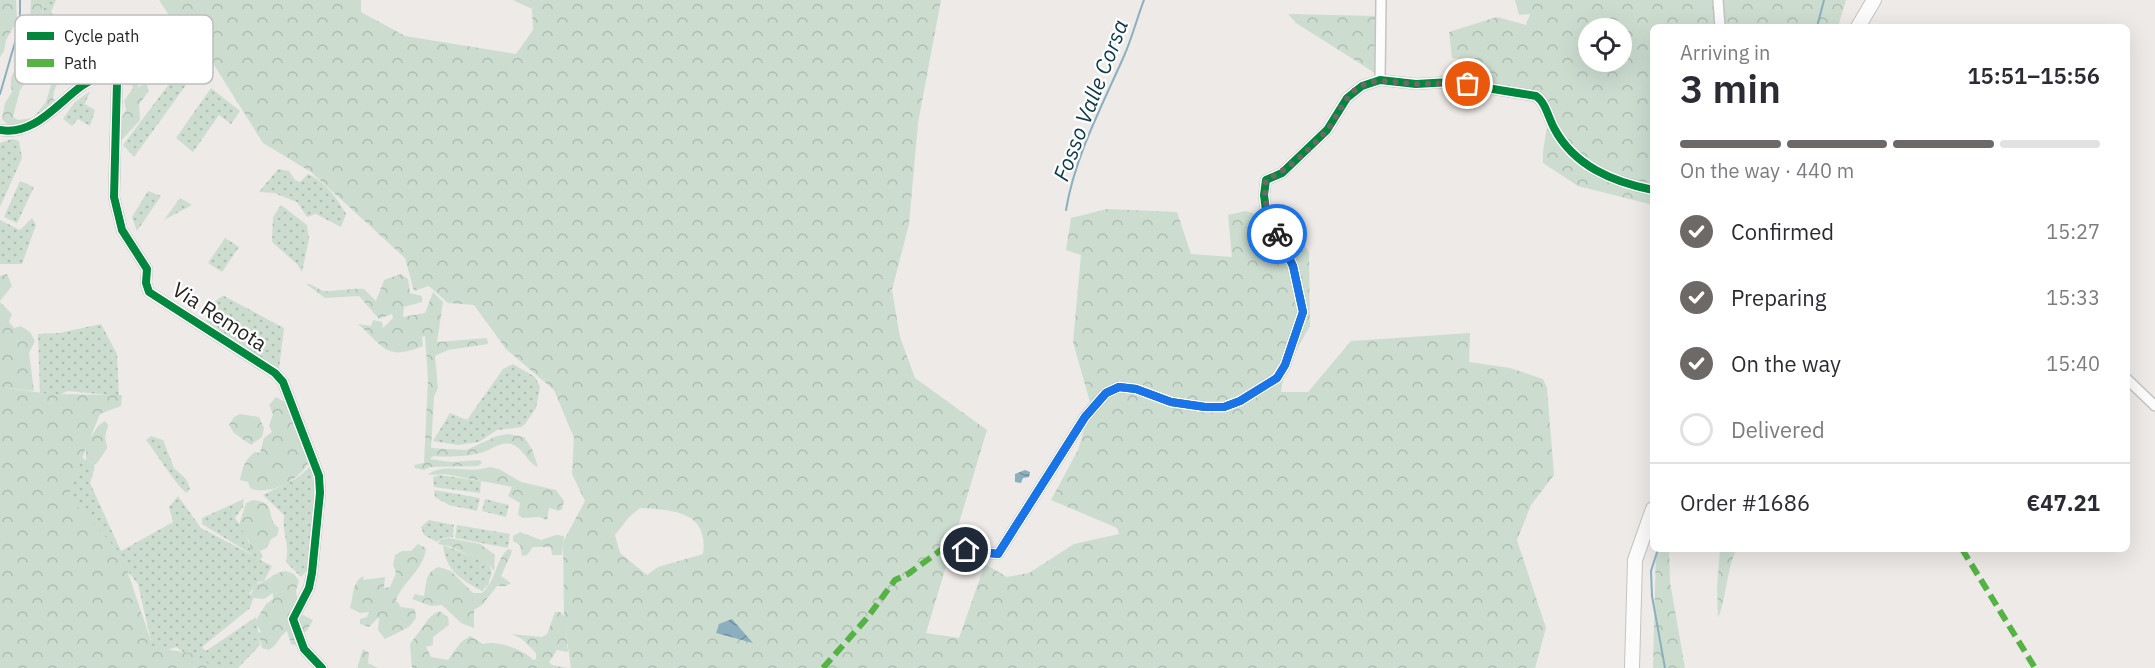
<!DOCTYPE html>
<meta charset="utf-8">
<style>
body{margin:0;font-family:"IBM Plex Sans",sans-serif;background:#f7f7f7;color:#2b2b33;height:100vh;display:flex;flex-direction:column;font-size:22px;white-space:nowrap}
*{box-sizing:border-box;margin:0}
p{font-size:20px;color:#7c7c81}
.icon{flex:none;width:33px;height:33px;fill:none;stroke:currentColor;stroke-width:2;stroke-linecap:round;stroke-linejoin:round}
.map{position:relative;flex:1;overflow:hidden}
.panel{position:absolute;left:1650px;top:24px;width:480px;height:528px;display:flex;flex-direction:column;background:#fff;border-radius:9px;box-shadow:0 6px 24px #0002}
.panel>*{flex:none}
.fabs{position:absolute;left:1578px;top:18px;display:grid;gap:12px}
.fabs a{display:grid;place-items:center;width:54px;height:54px;border-radius:50%;background:#fff;box-shadow:0 6px 24px #0002;font-size:30px}
.pin{position:absolute;display:grid;place-items:center;width:51px;height:51px;color:#fff;margin:-26px;border:3px solid #fff;border-radius:50%;box-shadow:0 2px 6px #0007}
.courier{position:absolute;display:grid;place-items:center;width:60px;height:60px;margin:-30px;border:4px solid #1a73e8;border-radius:50%;background:#fff;color:#222;box-shadow:0 2px 8px #0007}
.overview em{font-style:normal;font-weight:600}
.overview div{display:flex;flex-direction:column-reverse}
.overview{display:flex;align-items:center;justify-content:space-between;height:102px;padding:0 30px}
h1{font-size:39px;font-weight:600;line-height:45px}
.bar{display:grid;grid-template-columns:repeat(4,1fr);gap:9px 6px;align-content:center;height:72px;padding:0 30px}
.bar i{height:8px;border-radius:4px;background:#e1e1e2}
.bar .on{background:#6c6967}
.bar p{grid-column:span 4}
.line{display:flex;align-items:center;gap:15px;padding:0 30px;border-top:2px solid #e1e1e2}
.line div{flex:1}
ol{padding:0 30px;list-style:none}
li{display:flex;align-items:center;gap:18px;height:66px}
li p{margin-inline-start:auto}
li .icon{padding:6px;border-radius:50%;background:#6c6967;color:#fff;stroke-width:4}
li:last-child{color:#7c7c81}
li i{width:33px;height:33px;border:3px solid #e1e1e2;border-radius:50%}
.map>svg:first-child{display:block}
.green{fill:url(#green-dots)}
.forest{fill:url(#forest-crowns);fill-rule:evenodd}
.water{fill:url(#water-waves)}
.lines{fill:none;stroke-linecap:round;stroke-linejoin:round}
.stream{stroke:#8cafbf;stroke-width:2}
.minor-casing{stroke:#c5c3c2;stroke-width:12}
.secondary-casing{stroke:#c5c3c2;stroke-width:16}
.minor{stroke:#fcfcfc;stroke-width:9}
.secondary{stroke:#fcfcfc;stroke-width:14}
.quiet{stroke:#56b245;stroke-width:6;stroke-dasharray:12 6;stroke-linecap:butt}
.cycleway-casing{stroke:#fff;stroke-width:11}
.cycleway{stroke:#00873e;stroke-width:8}
.done{stroke:#6c6967;stroke-width:6;stroke-dasharray:0 10.8}
.route{stroke:#1a73e8;stroke-width:8}
.labels{text-anchor:middle;dominant-baseline:central;stroke-width:4.5;stroke-linejoin:round;paint-order:stroke}
.street-label{font-size:21px;fill:#262322;stroke:#fff}
.water-label{font-size:22px;font-style:italic;fill:#0c3a4c;stroke:#fff}
.key{fill:#fff;stroke:#bebdbd;stroke-width:1.5}
.key-label{font-size:16px;fill:#262322}
</style>
<div class="map">
<svg width="2155" height="668" viewBox="0 0 2155 668">
<defs>
<pattern id="green-dots" width="8" height="8" patternUnits="userSpaceOnUse" patternTransform="scale(1.5)"><rect width="8" height="8" fill="#ccddd0"/><path d="M2 2h.1M6 6h.1" fill="none" stroke="#afbdb2" stroke-width="1.8" stroke-linecap="round"/></pattern>
<pattern id="forest-crowns" width="20" height="18" patternUnits="userSpaceOnUse" patternTransform="scale(1.5)"><rect width="20" height="18" fill="#ccddd0"/><path d="M2 6a3 3 0 1 1 6 0M12 15a3 3 0 1 1 6 0" fill="none" stroke="#afbdb2"/></pattern>
<pattern id="water-waves" width="16" height="10" patternUnits="userSpaceOnUse" patternTransform="scale(1.5)"><rect width="16" height="10" fill="#8cafbf"/><path d="M0 5q4-4 8 0t8 0" fill="none" stroke="#728e9b"/></pattern>
</defs>
<rect width="100%" height="100%" fill="#edeae8"/>
<path class="green" d="M42,0H56L51,12L59,19L61,27L71,32L67,47L40,45L44,34Z
M191,55L197,60L199,67L134,157L123,145Z
M211,88L240,111L231,124L219,115L193,152L176,138Z
M90,91L85,104L95,110L90,126L78,119L72,126L63,119L74,103Z
M12,139L19,141L22,158L0,207V143Z
M278,169L289,171L295,180L300,182L308,174C326,182 337,198 346,214L341,227L316,214L307,217L297,202L274,193L259,192Z
M20,181L34,187L17,223L4,217Z
M148,191L161,196L137,231L132,217Z
M180,198L192,205L164,220Z
M281,205L307,225L309,239L302,272L297,264L272,242L273,217Z
M32,218L36,225L22,264H0V220L20,230Z
M225,238L239,247L222,272L208,263Z
M224,296L284,328L279,369L206,321C206,312 215,298 224,296Z
M101,324L117,354L119,396L68,391L54,397L40,395L38,334L59,333Z
M513,364L535,377L540,387L536,408L525,424L521,427L497,430L479,442L458,445L433,441L450,413L467,420L503,369Z
M151,436L163,440L174,468L186,479L190,488L187,493C178,488 155,451 146,440Z
M80,456L95,467L90,483L121,551L173,522L169,507L178,496L201,528L256,557L202,524V518L244,499L243,507L235,518L246,534L250,547L260,551L263,556L260,560L272,566L264,581L258,582L249,594L254,596L250,608L202,647L206,651L256,617L260,645L238,668H196L192,658L176,647L160,653L153,650L138,584L63,491Z
M311,466L313,482L316,483L309,568L301,577L286,562C290,542 282,536 284,515L263,495L297,478Z
M440,475L481,481L480,493L434,487L433,477Z
M434,490L480,498L477,511L449,505L435,497Z
M485,499L509,505L506,517L482,511Z
M429,520L454,525L453,537L442,538L437,542L424,535L421,527Z
M457,525L510,534L508,548L455,538Z
M443,545L489,563L492,573L488,585L482,591C460,579 446,571 443,545Z"/>
<path class="forest" d="M0,0H16L17,21L6,40L4,51L0,57Z
M31,0H42L43,35L35,70L20,90L13,117L18,120L33,118L46,102L52,81L68,48L70,56L54,91L53,99L58,102L40,118L11,128L2,119L5,103L12,92C8,75 15,68 26,58L27,43L22,36L30,18Z
M159,0H361V12L405,36L516,54L533,30L532,9L513,0H941L918,123L909,224L892,290L900,337L915,378L987,430L926,633L959,638L985,564L1007,577L1029,573L1074,544L1119,534L1117,528L1051,500L1078,450L1091,406L1073,342L1081,255L1066,250L1071,218L1107,209L1177,212L1191,254L1232,257L1228,215L1245,211L1291,223L1309,252L1310,326L1284,371L1281,392H1308L1351,341L1470,333L1469,362L1510,368L1543,379L1547,388L1554,475L1531,505L1517,540L1546,628L1535,668H571L565,625L568,652L557,650L549,662L552,665L567,668H412L410,644L430,617L439,611L448,617L449,625L433,637V645L426,647L431,657L448,660L461,642L470,636L483,644C496,640 523,649 533,660L536,659V653L522,639L511,634L542,637L547,634L555,612H560L564,616L563,542L585,501L572,474L574,438L554,390L506,349L474,305L448,303L429,286L414,291L405,258L311,172L263,143L197,38L175,24ZM640,508C673,510 709,511 703,554L658,567L647,575L620,553L615,535L629,517Z
M1515,0H1846L1838,27H1653V205L1578,186L1543,163C1542,141 1550,126 1549,104L1535,94L1466,80L1473,61L1452,58L1449,32L1497,17L1526,25L1530,14L1519,15ZM1588,28H1622V62H1588Z
M1288,14L1377,16C1378,37 1374,53 1375,73L1296,23Z
M145,59L138,88L146,82L149,91L139,104L140,120L121,141V119L126,110L124,101L133,88L132,85H127L126,73Z
M7,274L12,286L0,301V276Z
M401,274L408,279L410,293L422,296V302L404,307L403,317L425,313L433,292L443,302L437,342L487,338L488,344L448,350L435,356L438,388L434,397L431,448L466,450L497,436L508,434L524,437L532,449L538,467C528,464 523,447 511,444C500,441 490,451 480,453C464,457 449,457 433,456L430,459L451,462L480,460L482,463L478,466L430,467L424,470L415,468L414,465L424,463L428,379L425,336L422,337L423,346C386,361 385,348 358,324L371,326L373,320L382,322L383,328L393,318L392,314L379,319L359,296L325,298L306,284C314,284 317,289 324,291C330,292 355,288 364,289L376,301L384,280Z
M0,302L12,314L9,322L14,328L21,326L30,332L35,341L29,353L34,391L0,387Z
M0,387L50,394L122,395L121,406L100,414L90,438L98,426L105,421L108,425L105,437L107,448L98,462L92,466L86,461V448L68,496L122,555L153,647L190,653L216,668H0Z
M276,397L287,403L308,463C300,480 267,497 250,488L248,482L240,480C242,469 245,459 255,452L260,453L264,438L272,432L269,426L273,414L269,405Z
M240,414L259,417L264,428L262,437L251,445L234,433L229,425L234,417Z
M489,467L499,469L521,482L556,490L564,501L562,509L559,511L549,508L547,520L539,517L523,518L518,515L520,503L508,496L512,487L445,474L428,475C443,461 471,475 489,467Z
M253,500C279,503 264,518 279,528L277,536L271,539L267,548L260,551L250,549L249,541L239,525L246,503Z
M520,532L541,540L556,535L564,536L562,555H552L551,547H533L527,555L522,556L520,545L513,541V536Z
M449,538L480,544L495,555L494,571L489,564L449,546L438,544L441,539Z
M418,544L426,548C424,570 404,580 396,600L401,607L415,609L416,618L409,627L385,639L378,630L379,617L369,627L360,624V619L367,617L369,612L360,613L350,608C354,596 351,582 364,576L363,580L385,577L384,588L390,587L396,573L393,565L395,555L402,551H411Z
M508,549L512,550L511,554L501,576L511,583L506,586H497L482,605L474,610V628L461,623L442,605L431,606L412,599L415,594L424,596C427,584 424,572 439,567L451,571L473,593H482C496,581 495,561 508,549Z
M1656,549H1669L1670,582L1685,668H1653Z
M1720,549H1737C1727,565 1727,597 1718,618L1717,586Z
M286,571L294,574L299,581L296,590L299,613L313,620L306,632L300,633L298,646L291,644L287,631C279,636 278,645 269,650L262,648L260,639L247,638L249,634L261,632L255,622L266,604L273,599V593L264,599L254,598L251,594L256,584C268,582 273,572 286,571Z
M363,649L369,653L368,663L378,668H357Z"/>
<path class="water" d="M1025,470L1030,472L1029,477L1023,478L1021,483L1015,482V474Z
M732,619L753,643L716,633L719,624Z"/>
<g class="lines">
<path class="stream" d="M1817,27L1824,0
M0,94L20,25V0
M1066,210C1075,156 1102,106 1124,56C1132,38 1137,18 1144,0
M1658,549L1651,571L1652,596L1665,668"/>
<defs>
<path id="minor" d="M1718,0L1720,27
M1380,80L1381,0
M0,130C35,136 57,103 83,85C91,80 101,76 109,73L114,76L117,82L114,197L122,230L147,269L146,283L149,292L275,373L283,382L319,476L320,493L312,573L309,588L293,619L304,649L322,668
M2127,379L2155,406
M966,550L998,554L1085,417L1106,393L1119,387L1136,389L1171,402L1205,407H1224L1240,401L1277,378L1285,365L1303,312L1293,266L1266,211L1264,195L1266,180L1282,173L1327,130L1347,98L1362,86L1380,80L1416,84L1450,82L1536,96C1546,103 1548,117 1554,128C1574,166 1613,182 1653,190"/>
<path id="secondary" d="M1858,27L1874,0
M1632,668L1635,560L1653,509"/>
</defs>
<use href="#minor" class="minor-casing"/>
<use href="#secondary" class="secondary-casing"/>
<use href="#minor" class="minor"/>
<use href="#secondary" class="secondary"/>
<path class="quiet" d="M1962,549L2035,668
M823,668L867,618L895,580L908,574L941,550H966"/>
<defs>
<path id="cycleway" d="M0,130C35,136 57,103 83,85C91,80 101,76 109,73L114,76L117,82L114,197L122,230L147,269L146,283L149,292L275,373L283,382L319,476L320,493L312,573L309,588L293,619L304,649L322,668
M966,550L998,554L1085,417L1106,393L1119,387L1136,389L1171,402L1205,407H1224L1240,401L1277,378L1285,365L1303,312L1293,266L1266,211L1264,195L1266,180L1282,173L1327,130L1347,98L1362,86L1380,80L1416,84L1450,82L1536,96C1546,103 1548,117 1554,128C1574,166 1613,182 1653,190"/>
</defs>
<use href="#cycleway" class="cycleway-casing"/>
<use href="#cycleway" class="cycleway"/>
</g>
<g class="lines">
<path class="done" d="M1277,234C1268,215 1263,201 1266,180C1288,170 1309,150 1326,131C1339,116 1344,94 1363,85C1382,77 1399,84 1418,84C1435,84 1451,82 1468,84"/>
<path class="route" d="M966,550L998,554L1085,417L1106,393L1119,387L1136,389L1171,402L1205,407H1224L1240,401L1277,378L1285,365L1303,312L1293,266L1277,234"/>
</g>
<g class="labels">
<g class="street-label">
<text transform="translate(220 316) rotate(33)">Via Remota</text>
</g>
<g class="water-label">
<text transform="translate(1090 100) rotate(-69)">Fosso Valle Corsa</text>
</g>
</g>
<rect x="15" y="15" width="198" height="69" rx="9" class="key"/>
<rect x="27" y="32" width="27" height="8" fill="#00873e"/>
<rect x="27" y="59" width="27" height="8" fill="#56b245"/>
<g class="key-label">
<text x="64" y="42">Cycle path</text>
<text x="64" y="69">Path</text>
</g>
</svg>
<div class="fabs">
<a><svg class="icon" aria-label="locate" viewBox="0 0 24 24"><circle cx="12" cy="12" r="6"/><path d="M12 2v4M12 18v4M2 12h4M18 12h4"/></svg></a>
</div>
<div class="pin" style="left:1468px;top:84px;background:#ea580c"><svg class="icon" aria-label="bag" viewBox="0 0 24 24"><path d="M5 8h14l-1 12H6zM9 8a3 3 0 0 1 6 0"/></svg></div>
<div class="pin" style="left:966px;top:550px;background:#1f2937"><svg class="icon" aria-label="home" viewBox="0 0 24 24"><path d="M3 11l9-7 9 7M6 9v11h12V9"/></svg></div>
<div class="courier" style="left:1277px;top:234px"><svg class="icon" aria-label="bike" viewBox="0 0 24 24"><circle cx="6" cy="16" r="4"/><circle cx="18" cy="16" r="4"/><path d="M6 16l4-8h5l3 8M10 8l3 8H6M13 5h3"/></svg></div>
<section class="panel">
<div class="overview"><div><h1>3 min</h1><p>Arriving in</p></div><em>15:51–15:56</em></div>
<div class="bar"><i class="on"></i><i class="on"></i><i class="on"></i><i></i><p>On the way · 440 m</p></div>
<ol>
<li><svg class="icon" aria-label="check" viewBox="0 0 24 24"><path d="M5 12l5 5 9-10"/></svg>Confirmed<p>15:27</p></li>
<li><svg class="icon" aria-label="check" viewBox="0 0 24 24"><path d="M5 12l5 5 9-10"/></svg>Preparing<p>15:33</p></li>
<li><svg class="icon" aria-label="check" viewBox="0 0 24 24"><path d="M5 12l5 5 9-10"/></svg>On the way<p>15:40</p></li>
<li><i></i>Delivered</li>
</ol>
<div class="line" style="height:78px"><div>Order #1686</div><b>€47.21</b></div>
</section>
</div>
